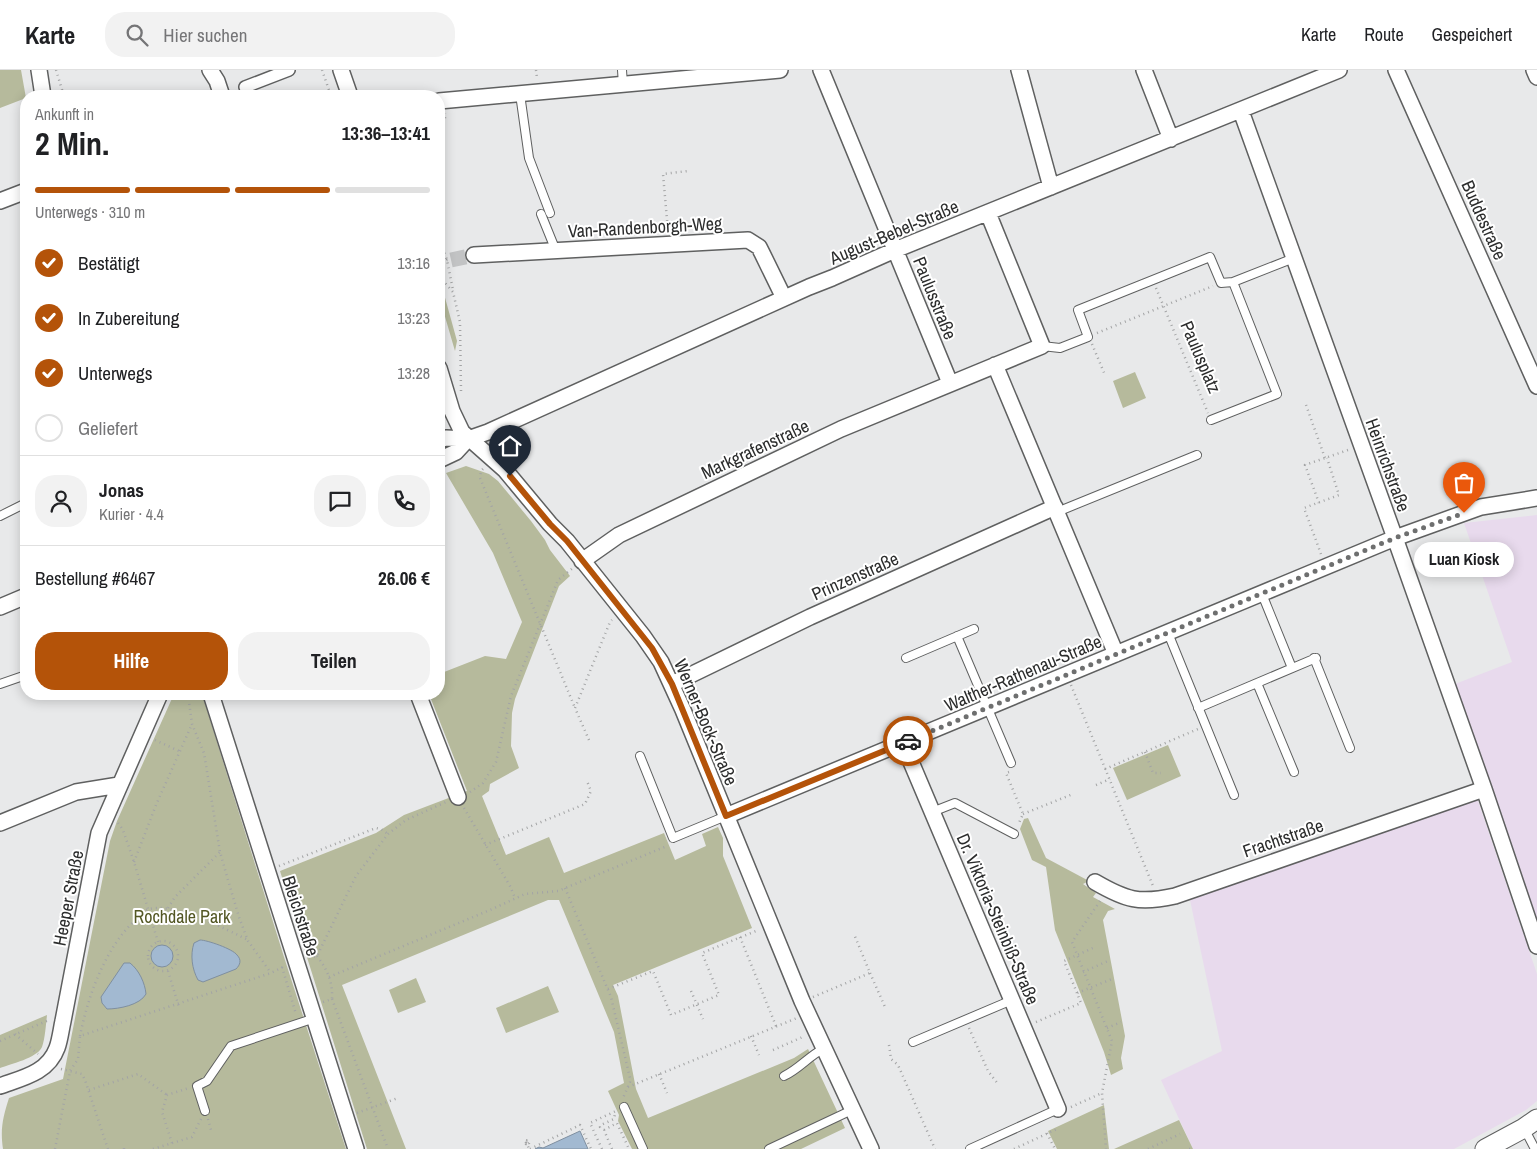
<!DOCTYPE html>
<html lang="de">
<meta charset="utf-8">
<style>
body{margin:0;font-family:"Archivo Narrow",sans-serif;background:#f2f2f2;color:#202124;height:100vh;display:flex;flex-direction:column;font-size:19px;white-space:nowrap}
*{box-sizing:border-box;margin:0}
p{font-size:16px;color:#757577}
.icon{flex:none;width:28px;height:28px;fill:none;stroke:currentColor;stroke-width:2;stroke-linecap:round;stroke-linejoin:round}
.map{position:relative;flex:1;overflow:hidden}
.panel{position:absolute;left:20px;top:20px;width:425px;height:610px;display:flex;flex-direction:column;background:#fff;border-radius:20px;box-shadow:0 2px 12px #0003}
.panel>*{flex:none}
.pin{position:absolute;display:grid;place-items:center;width:42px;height:42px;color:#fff;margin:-51px -21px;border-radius:50% 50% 50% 0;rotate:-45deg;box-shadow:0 0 5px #0007}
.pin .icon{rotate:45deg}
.courier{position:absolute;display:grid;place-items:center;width:50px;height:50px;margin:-25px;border:4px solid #b45309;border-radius:50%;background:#fff;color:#222;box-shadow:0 1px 6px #0007}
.bubble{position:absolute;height:35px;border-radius:18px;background:#fff;box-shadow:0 2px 12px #0003;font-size:16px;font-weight:700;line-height:35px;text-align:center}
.head em{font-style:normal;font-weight:700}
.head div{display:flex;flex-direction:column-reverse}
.head{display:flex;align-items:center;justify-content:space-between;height:85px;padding:0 15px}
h1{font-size:32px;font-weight:700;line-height:38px}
.bar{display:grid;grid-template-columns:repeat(4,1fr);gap:8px 5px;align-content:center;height:60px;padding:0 15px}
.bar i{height:6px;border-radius:4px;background:#e0e0e0}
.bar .current{background:#b45309}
.bar p{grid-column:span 4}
.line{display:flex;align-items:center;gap:12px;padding:0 15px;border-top:1px solid #e0e0e0}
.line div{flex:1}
.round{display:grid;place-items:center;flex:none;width:52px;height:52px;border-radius:20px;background:#f2f2f2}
ol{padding:0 15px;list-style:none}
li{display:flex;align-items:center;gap:15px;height:55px}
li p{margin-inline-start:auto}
li .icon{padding:5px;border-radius:50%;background:#b45309;color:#fff;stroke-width:4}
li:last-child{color:#757577}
li i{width:28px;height:28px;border:2px solid #e0e0e0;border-radius:50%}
.action{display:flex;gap:10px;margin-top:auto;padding:10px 15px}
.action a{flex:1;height:58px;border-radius:20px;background:#b45309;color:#fff;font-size:20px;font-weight:700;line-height:58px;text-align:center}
.action a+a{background:#f2f2f2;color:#202124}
header{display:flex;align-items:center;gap:30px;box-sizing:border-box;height:70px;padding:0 25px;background:#fff;border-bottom:1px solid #e0e0e0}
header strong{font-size:24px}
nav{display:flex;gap:28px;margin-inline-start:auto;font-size:18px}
.search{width:350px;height:45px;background:#f2f2f2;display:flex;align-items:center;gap:12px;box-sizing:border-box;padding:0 18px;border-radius:20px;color:#757577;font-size:19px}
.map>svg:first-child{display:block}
.industrial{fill:#e8daed}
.green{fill:#b6ba9c}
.water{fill:#a2b9d1;stroke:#7f8fa0}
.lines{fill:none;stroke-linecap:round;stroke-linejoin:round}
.minor-tunnel{stroke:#c2c3c4;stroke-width:15;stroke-dasharray:15 8;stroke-linecap:butt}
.service-casing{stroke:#5f6060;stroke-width:10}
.pedestrian-casing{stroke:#5f6060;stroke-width:14}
.minor-casing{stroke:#5f6060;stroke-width:18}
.tertiary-casing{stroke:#5f6060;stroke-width:21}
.path{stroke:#a3a4a5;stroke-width:2.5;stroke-dasharray:1 4;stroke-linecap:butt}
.service{stroke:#fff;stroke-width:8}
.pedestrian{stroke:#fff;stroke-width:11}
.minor{stroke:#fff;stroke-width:15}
.tertiary{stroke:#fff;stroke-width:19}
.done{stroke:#6e6f6f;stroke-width:5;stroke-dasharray:0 9}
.route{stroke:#b45309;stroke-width:6}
.labels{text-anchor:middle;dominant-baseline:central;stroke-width:4;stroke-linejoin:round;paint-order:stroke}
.street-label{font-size:18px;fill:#2c2d2d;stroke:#fff}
.park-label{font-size:18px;fill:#535724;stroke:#fff}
</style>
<header>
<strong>Karte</strong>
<div class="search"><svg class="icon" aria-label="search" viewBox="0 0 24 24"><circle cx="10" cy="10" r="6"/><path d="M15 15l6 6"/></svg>Hier suchen</div>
<nav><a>Karte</a><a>Route</a><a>Gespeichert</a></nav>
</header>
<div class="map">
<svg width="1537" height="1079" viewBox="0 0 1537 1079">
<rect width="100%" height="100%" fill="#e8e9ea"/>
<path class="industrial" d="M1537,445V855L1455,614L1512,592L1464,453Z
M1477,728L1537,904V1031L1526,1040L1454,1079H1193L1161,1010L1222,981L1190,830Z"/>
<path class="green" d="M0,0H21L26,28L0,38Z
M444,224L457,271L455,281L439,226Z
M1135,302L1146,328L1123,338L1113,311Z
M466,396L489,404L498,411L531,451L545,470L550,480L570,506L559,516L515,629L512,643L511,676L519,698L490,714L489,721L482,726L506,785L549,767L564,803L664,763L675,790L706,776L702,764L718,757L723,768V786L752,858L613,915L618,926L636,1019L648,1048L794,988L808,979L845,1058L801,1079H632L618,1051L619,1045L608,1021L624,1013L614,962L559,830H548L342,915L406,1079H367L280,801L376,763L404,745L467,721L429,624H439V604L485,586L506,589L522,552L493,483L446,403Z
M174,624H202L284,887L346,1079H3C0,1059 3,1047 9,1028L63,1009L110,771L117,751Z
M1168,675L1181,706L1127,730L1113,698Z
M1028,748L1046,788L1089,811L1083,814L1096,823L1093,827L1115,839L1108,841L1103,850L1125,966L1121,988L1123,999L1111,1005L1104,982L1055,860L1046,797L1032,790L1020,759L1024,749Z
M416,908L426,932L398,943L389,920Z
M548,916L559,942L506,963L496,938Z
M47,945C46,954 45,969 42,977C37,988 11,994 0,998V965Z
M1104,1035L1109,1079H1057L1048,1061Z
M1179,1050L1193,1079H1114Z"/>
<path class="water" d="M200,870C207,870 233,879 237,885C242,890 240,895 236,899L203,912L198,910C192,899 190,885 194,873Z
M151 886a11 11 0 1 1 22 0a11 11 0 1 1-22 0Z
M124,893H130C139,900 145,913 146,924C140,935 119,939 107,939L102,933L101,927Z
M580,1061L588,1079H535L539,1077L543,1078Z"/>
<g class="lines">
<path class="minor-tunnel" d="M451,190L474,185"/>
<defs>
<path id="service" d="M622,0L623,15
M520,24L529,88L550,143
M541,144L556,181
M1042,276L1060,278L1088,267L1078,240L1210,187L1221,213L1233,212L1294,188
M1211,350L1277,324L1233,212
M1057,442L1197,385
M0,446L26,433
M1262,524L1292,598
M1168,563L1234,725
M957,566L1011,693
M906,588L974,559
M1314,588L1350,678
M1257,613L1294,702
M0,614L26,605
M1198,638L1316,588
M640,686L673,768L726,746
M932,742L955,733L1014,764
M913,972L1012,930
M784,1006C799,999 809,986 823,979
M624,1037L643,1079
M205,1041L197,1016L207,1011L231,976L315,948
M1524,1058L1535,1079
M769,1079L852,1040
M970,1079L1058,1039"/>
<path id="pedestrian" d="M249,26L245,17L289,0"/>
<path id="minor" d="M39,0L43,26
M210,0L217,11L222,26
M341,0L350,26
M821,0L950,313
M1019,0L1051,117
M1144,0L1171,69
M1396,0L1537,316
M1534,0L1537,7
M439,31L780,0
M1241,41L1395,468L1484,719L1537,876
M0,131L26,121
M474,185L748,170L759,177L762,183L784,228
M995,295L1116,584
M439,298L452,341L462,362L505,400L550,454L567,471L643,566L661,592L683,640L802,931L871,1079
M439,370L446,368L468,369L488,362L809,217L832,208L895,180L1339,0
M439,390L456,382L468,369
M582,491L619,465L841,359L1042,276L988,143
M0,537L26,526
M672,614L810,547L1055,437
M211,624L356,1079
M418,624L458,727
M903,673L1058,1039
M726,746L1395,468L1481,437L1537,428
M0,753L76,722L119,715
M1095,812C1126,830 1139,834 1175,826L1484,719
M0,1016C22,1008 48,1003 57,978C60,970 61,960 63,951L99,763L160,624"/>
<path id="tertiary" d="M1485,1079L1524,1058L1537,1049"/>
</defs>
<use href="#service" class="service-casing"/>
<use href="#pedestrian" class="pedestrian-casing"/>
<use href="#minor" class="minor-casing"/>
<use href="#tertiary" class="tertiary-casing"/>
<path class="path" d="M56,0L64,26
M322,0L331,26
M536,0L537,8
M439,54L445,52V43
M668,161L663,104L688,101
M439,169L447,190L453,220
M439,197L447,190H451
M439,206L453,222L460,252L461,321
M1156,218L1208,343
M1097,263L1213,216
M439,272L442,285
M1092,274L1105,305
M1306,335L1325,388
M483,399L481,401L480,408L575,638
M1319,433L1305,395L1348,380
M1321,484L1304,438L1339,425L1327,388
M1071,615L1153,816
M188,624L192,654L204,683L220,782L228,810L239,847L248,871L271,903
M155,670L179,681
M589,670L575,638L610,552L612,550
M1145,682L1153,703H1161
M1105,699L1198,659
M1009,702L1006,703L1023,744L1018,755
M1096,715L1110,709
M470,722L483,713L496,692L511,626L558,510L573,498
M464,738L510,816L515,828
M1023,744L1073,724
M118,753L123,760L134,792L158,872
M485,775L585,734L591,721L587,711
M134,792L156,735L192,654
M279,796L376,758L381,759L388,764
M565,818L611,927L630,1008V1012L623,1028
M1100,831L1072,872L1112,971L1102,1023L1106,1079
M168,838L175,827L220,782
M740,867L776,956
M148 886a15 15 0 1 1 30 0a15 15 0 1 1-30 0Z
M317,886C327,899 333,912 332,929L323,932
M309,888L317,886L356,806L388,764L406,750L446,732
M282,897L296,944
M168,901L179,937
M1083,902L1108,891
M870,903L885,937
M329,907L490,840L525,824L558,821L667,776
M608,919L653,901L671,945L719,925L702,883L756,861
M691,921L703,949
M1077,923L1064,891L1095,877
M813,927L870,903L854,864
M332,929L388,1079
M1036,952L1081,933L1077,923L1112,909
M969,958L988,1001L998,1014
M1107,958L1121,952
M15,964L38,984
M80,966C88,926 106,874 139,847C141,845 144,841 147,840C169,830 228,860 248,870
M751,966L759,985
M0,971L49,950
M889,975L891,989L898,995L935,1079
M773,980L805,966
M61,999L82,1004L85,1010L108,1079
M659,1004L667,1023
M628,1017L797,948
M89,1020L138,1004L167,1025
M1071,1037L1102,1023
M357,1043L398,1028
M208,1049L211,1060
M604,1060L617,1053L629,1079
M1047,1063L1055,1079
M526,1072V1073L525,1072L526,1070L528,1072L526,1074L525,1072V1071L528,1070L529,1071V1073L527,1074L529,1079
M172,1073L162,1042L167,1025L189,1018
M124,1078V1079
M55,1079L70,1001L78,989L80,966L271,903L285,896
M153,1079L192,1067L201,1049
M530,1079L580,1055L591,1079
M602,1079L590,1053L616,1041
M612,1079L604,1060L600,1057L601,1055L614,1049L615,1044
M1014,1079L1057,1059
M1148,1079L1180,1064
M1189,1079H1190"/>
<use href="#service" class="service"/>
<use href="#pedestrian" class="pedestrian"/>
<use href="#minor" class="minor"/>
<use href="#tertiary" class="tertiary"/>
</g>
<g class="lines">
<path class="done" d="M908,671L1395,468L1464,443"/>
<path class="route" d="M510,406L550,454L567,471L652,578L672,614L726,746L908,671"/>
</g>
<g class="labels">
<g class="street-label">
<text transform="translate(1484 150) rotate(66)">Buddestraße</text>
<text transform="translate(645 157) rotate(-3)">Van-Randenborgh-Weg</text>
<text transform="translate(894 162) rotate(-23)">August-Bebel-Straße</text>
<text transform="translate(935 228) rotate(68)">Paulusstraße</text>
<text transform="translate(1201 287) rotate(67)">Paulusplatz</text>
<text transform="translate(755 379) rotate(-25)">Markgrafenstraße</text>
<text transform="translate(1388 395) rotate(70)">Heinrichstraße</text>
<text transform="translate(855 506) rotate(-24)">Prinzenstraße</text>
<text transform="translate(1023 603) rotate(-23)">Walther-Rathenau-Straße</text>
<text transform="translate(706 652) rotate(67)">Werner-Bock-Straße</text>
<text transform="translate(1283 768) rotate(-19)">Frachtstraße</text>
<text transform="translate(68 828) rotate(-79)">Heeper Straße</text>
<text transform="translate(301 846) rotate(72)">Bleichstraße</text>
<text transform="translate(998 849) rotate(67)">Dr. Viktoria-Steinbiß-Straße</text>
</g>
<g class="park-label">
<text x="182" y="846">Rochdale Park</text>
</g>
</g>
</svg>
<div class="pin" style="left:1464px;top:443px;background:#ea580c"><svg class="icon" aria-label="bag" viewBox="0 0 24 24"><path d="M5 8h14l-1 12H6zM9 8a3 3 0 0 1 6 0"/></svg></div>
<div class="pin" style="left:510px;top:406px;background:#1f2937"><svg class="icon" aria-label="home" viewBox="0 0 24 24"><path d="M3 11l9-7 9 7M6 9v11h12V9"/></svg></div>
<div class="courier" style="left:908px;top:671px"><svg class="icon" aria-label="car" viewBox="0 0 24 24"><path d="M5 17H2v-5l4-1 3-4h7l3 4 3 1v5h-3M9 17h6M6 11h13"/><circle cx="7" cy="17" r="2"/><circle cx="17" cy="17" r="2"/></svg></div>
<div class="bubble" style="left:1414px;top:472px;width:100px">Luan Kiosk</div>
<section class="panel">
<div class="head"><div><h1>2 Min.</h1><p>Ankunft in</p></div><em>13:36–13:41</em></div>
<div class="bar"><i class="current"></i><i class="current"></i><i class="current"></i><i></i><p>Unterwegs · 310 m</p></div>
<ol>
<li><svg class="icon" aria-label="check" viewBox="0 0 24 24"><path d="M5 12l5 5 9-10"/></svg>Bestätigt<p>13:16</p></li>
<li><svg class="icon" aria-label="check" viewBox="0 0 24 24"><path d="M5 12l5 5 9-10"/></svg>In Zubereitung<p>13:23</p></li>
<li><svg class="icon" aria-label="check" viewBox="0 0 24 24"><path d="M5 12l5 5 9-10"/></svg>Unterwegs<p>13:28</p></li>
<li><i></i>Geliefert</li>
</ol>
<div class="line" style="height:90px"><a class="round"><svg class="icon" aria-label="person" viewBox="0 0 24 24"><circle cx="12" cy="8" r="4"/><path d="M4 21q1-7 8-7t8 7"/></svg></a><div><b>Jonas</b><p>Kurier · 4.4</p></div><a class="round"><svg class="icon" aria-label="chat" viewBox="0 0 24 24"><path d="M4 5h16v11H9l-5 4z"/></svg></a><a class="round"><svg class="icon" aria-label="phone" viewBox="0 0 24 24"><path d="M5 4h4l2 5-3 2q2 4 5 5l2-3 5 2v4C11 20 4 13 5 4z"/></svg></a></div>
<div class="line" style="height:65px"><div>Bestellung #6467</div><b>26.06 €</b></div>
<div class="action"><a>Hilfe</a><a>Teilen</a></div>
</section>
</div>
